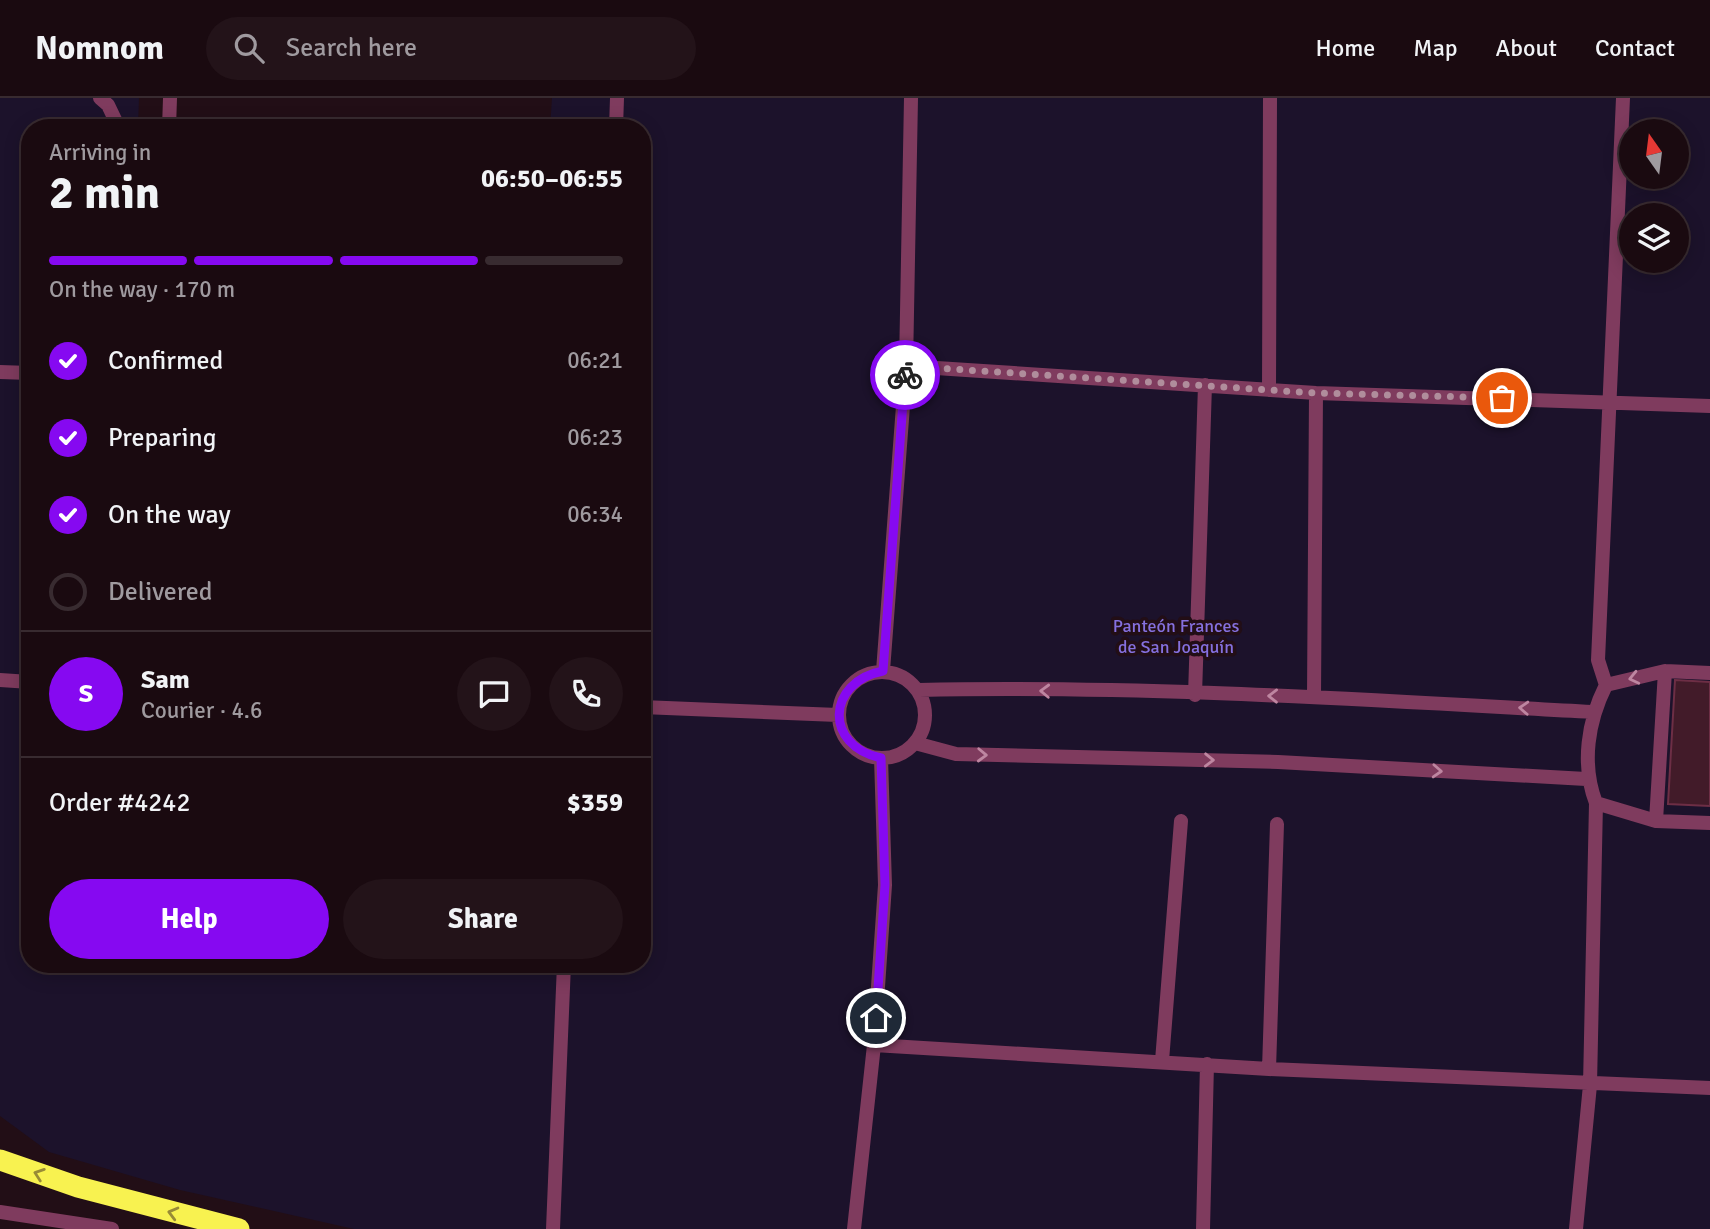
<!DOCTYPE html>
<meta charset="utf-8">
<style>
body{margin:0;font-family:Signika,sans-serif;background:#231319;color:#f1f3f6;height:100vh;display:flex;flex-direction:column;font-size:26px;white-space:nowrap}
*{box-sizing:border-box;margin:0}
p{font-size:23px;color:#9f9a9f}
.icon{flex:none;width:38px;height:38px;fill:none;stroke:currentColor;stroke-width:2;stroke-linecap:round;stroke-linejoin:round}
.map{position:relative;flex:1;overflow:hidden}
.sheet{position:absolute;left:21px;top:21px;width:630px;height:854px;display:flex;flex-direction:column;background:#1a0a10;border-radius:28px;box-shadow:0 4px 18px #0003,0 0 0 2px #382b30}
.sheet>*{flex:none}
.needle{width:46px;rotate:346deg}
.fabs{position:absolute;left:1619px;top:21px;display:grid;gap:14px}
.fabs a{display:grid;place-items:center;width:70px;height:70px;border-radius:50%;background:#1a0a10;box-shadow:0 4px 18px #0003,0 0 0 2px #382b30;font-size:35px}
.pin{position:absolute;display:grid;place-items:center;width:60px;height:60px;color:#fff;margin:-30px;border:4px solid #fff;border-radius:50%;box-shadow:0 2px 7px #0007}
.courier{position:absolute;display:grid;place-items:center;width:70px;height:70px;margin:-35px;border:5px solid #8609f1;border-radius:50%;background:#fff;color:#222;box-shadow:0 2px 9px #0007}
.headline em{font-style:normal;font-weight:700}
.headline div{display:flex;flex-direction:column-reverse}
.headline{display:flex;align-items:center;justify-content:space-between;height:119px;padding:0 28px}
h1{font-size:46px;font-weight:700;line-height:52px}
.bar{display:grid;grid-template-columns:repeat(4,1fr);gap:10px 7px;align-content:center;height:84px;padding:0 28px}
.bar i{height:9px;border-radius:5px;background:#382b30}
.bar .current{background:#8609f1}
.bar p{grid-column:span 4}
.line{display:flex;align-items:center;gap:18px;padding:0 28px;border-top:2px solid #382b30}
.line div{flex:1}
.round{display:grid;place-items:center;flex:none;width:74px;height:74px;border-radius:37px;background:#231319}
ol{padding:0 28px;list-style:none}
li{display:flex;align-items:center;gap:21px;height:77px}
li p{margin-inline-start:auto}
li .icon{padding:7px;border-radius:50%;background:#8609f1;color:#fff;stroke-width:4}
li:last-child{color:#9f9a9f}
li i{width:38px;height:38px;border:4px solid #382b30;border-radius:50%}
.cta{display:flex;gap:14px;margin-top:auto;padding:14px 28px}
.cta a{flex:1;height:80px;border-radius:42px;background:#8609f1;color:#fff;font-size:28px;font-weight:700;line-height:80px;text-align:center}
.cta a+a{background:#231319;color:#f1f3f6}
header{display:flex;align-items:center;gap:42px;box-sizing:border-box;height:98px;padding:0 35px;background:#1a0a10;border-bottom:2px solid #382b30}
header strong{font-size:33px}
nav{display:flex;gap:38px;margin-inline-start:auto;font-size:24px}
.search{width:490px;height:63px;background:#231319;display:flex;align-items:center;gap:18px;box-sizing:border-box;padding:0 24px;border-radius:38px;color:#9f9a9f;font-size:26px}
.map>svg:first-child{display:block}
.green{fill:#1c122b;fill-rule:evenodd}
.building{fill:#421b29;stroke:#6d2e45;stroke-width:2}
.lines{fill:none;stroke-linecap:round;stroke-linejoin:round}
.service{stroke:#7f3b5e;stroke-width:14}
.pedestrian{stroke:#7f3b5e;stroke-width:14}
.motorway{stroke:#f8f250;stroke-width:21}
.oneway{stroke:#be86a1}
.oneway2{stroke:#988b36}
.done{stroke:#b08d9c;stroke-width:7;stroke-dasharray:0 12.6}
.route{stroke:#8609f1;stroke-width:9}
.labels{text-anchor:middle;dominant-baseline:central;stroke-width:7;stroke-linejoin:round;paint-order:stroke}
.park-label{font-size:18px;fill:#8570de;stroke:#220e16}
</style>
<header>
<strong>Nomnom</strong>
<div class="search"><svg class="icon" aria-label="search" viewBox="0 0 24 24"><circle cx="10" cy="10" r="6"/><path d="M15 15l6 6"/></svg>Search here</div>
<nav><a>Home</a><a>Map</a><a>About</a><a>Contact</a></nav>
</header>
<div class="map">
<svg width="1710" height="1131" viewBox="0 0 1710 1131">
<rect width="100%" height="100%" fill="#220e16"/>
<path class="green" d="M0,0H139L138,30H30V866H642V30H550L552,0H1710V1131H354L180,1092L49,1054L0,1018ZM1631,33H1676V79H1631ZM1631,117H1676V163H1631Z"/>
<path class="building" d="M1675,582L1710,584V708L1668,706Z"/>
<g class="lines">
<path class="service" d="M100,0L108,7L119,30
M169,30L170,0
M616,30L617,0
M906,268L1316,295L1710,308
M0,274L30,275
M1269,292L1270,0
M883,573L906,268L911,0
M839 617a43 43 0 1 1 86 0a43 43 0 1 1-86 0Z
M0,582L30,584
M1606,587L1665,573L1710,575
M919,592C1142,587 1369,602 1592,614
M1195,597L1205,287
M1314,599L1316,295
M642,609L838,617
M915,645L956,656L1278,664L1586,681
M1596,705L1656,723L1710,725
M1656,723L1665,573
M874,947L1269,971L1710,990
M1162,963L1181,723
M1269,971L1277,726
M553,1131L564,866
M854,1131L874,947L885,787L881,660
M1203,1131L1207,966
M1576,1131L1590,987L1596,705C1581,666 1588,623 1606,587L1598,562L1623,0"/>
<path class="pedestrian" d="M0,1114L112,1131"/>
<path class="motorway" d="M0,1062L78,1089L239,1131"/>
</g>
<defs><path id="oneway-chevron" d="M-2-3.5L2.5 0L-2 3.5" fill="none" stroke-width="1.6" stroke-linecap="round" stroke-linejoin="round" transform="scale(1.75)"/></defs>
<g class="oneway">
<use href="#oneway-chevron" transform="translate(1634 580) rotate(167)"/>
<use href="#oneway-chevron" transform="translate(1045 593) rotate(-178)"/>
<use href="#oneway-chevron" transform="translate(1273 598) rotate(-179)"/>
<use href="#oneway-chevron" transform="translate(1524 610) rotate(-177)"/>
<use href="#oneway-chevron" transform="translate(982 657) rotate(2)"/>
<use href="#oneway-chevron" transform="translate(1209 662) rotate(1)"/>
<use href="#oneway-chevron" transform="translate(1437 673) rotate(3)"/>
</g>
<g class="oneway2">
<use href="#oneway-chevron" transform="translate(39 1076) rotate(-161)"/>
<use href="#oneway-chevron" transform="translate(173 1115) rotate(-165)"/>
</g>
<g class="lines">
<path class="done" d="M905,277L906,268L1315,295L1502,300"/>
<path class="route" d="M876,920L885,787L881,660C824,648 826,584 883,573L905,277"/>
</g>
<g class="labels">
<g class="park-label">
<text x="1176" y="528">Panteón Frances<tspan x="1176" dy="21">de San Joaquín</tspan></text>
</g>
</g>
</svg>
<div class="fabs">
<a><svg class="needle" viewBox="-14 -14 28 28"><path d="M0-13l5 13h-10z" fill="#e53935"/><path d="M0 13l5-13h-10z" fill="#9f9a9f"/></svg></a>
<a><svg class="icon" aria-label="layers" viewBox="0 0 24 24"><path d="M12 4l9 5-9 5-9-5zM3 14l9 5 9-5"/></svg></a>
</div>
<div class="pin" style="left:1502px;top:300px;background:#ea580c"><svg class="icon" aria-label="bag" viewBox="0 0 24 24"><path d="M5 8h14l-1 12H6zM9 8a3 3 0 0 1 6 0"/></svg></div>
<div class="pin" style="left:876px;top:920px;background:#1f2937"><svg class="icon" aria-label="home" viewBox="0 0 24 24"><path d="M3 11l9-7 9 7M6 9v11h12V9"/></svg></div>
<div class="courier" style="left:905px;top:277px"><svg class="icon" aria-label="bike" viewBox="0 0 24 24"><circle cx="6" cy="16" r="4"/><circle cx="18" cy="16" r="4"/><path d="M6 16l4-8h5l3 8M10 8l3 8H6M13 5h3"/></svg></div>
<section class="sheet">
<div class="headline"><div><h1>2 min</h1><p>Arriving in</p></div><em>06:50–06:55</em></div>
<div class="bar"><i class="current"></i><i class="current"></i><i class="current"></i><i></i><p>On the way · 170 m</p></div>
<ol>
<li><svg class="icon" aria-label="check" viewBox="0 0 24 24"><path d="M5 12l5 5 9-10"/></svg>Confirmed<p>06:21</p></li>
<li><svg class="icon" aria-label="check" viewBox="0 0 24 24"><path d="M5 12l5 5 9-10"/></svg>Preparing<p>06:23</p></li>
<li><svg class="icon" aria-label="check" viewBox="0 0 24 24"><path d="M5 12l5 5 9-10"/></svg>On the way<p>06:34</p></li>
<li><i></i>Delivered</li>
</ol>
<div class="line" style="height:126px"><b class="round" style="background:#8609f1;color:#fff">S</b><div><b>Sam</b><p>Courier · 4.6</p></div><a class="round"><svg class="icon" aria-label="chat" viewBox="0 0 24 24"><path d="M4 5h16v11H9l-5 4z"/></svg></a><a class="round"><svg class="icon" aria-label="phone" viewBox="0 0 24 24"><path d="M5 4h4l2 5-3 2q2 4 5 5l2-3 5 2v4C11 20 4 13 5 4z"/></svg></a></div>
<div class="line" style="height:91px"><div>Order #4242</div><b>$359</b></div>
<div class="cta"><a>Help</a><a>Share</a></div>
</section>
</div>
